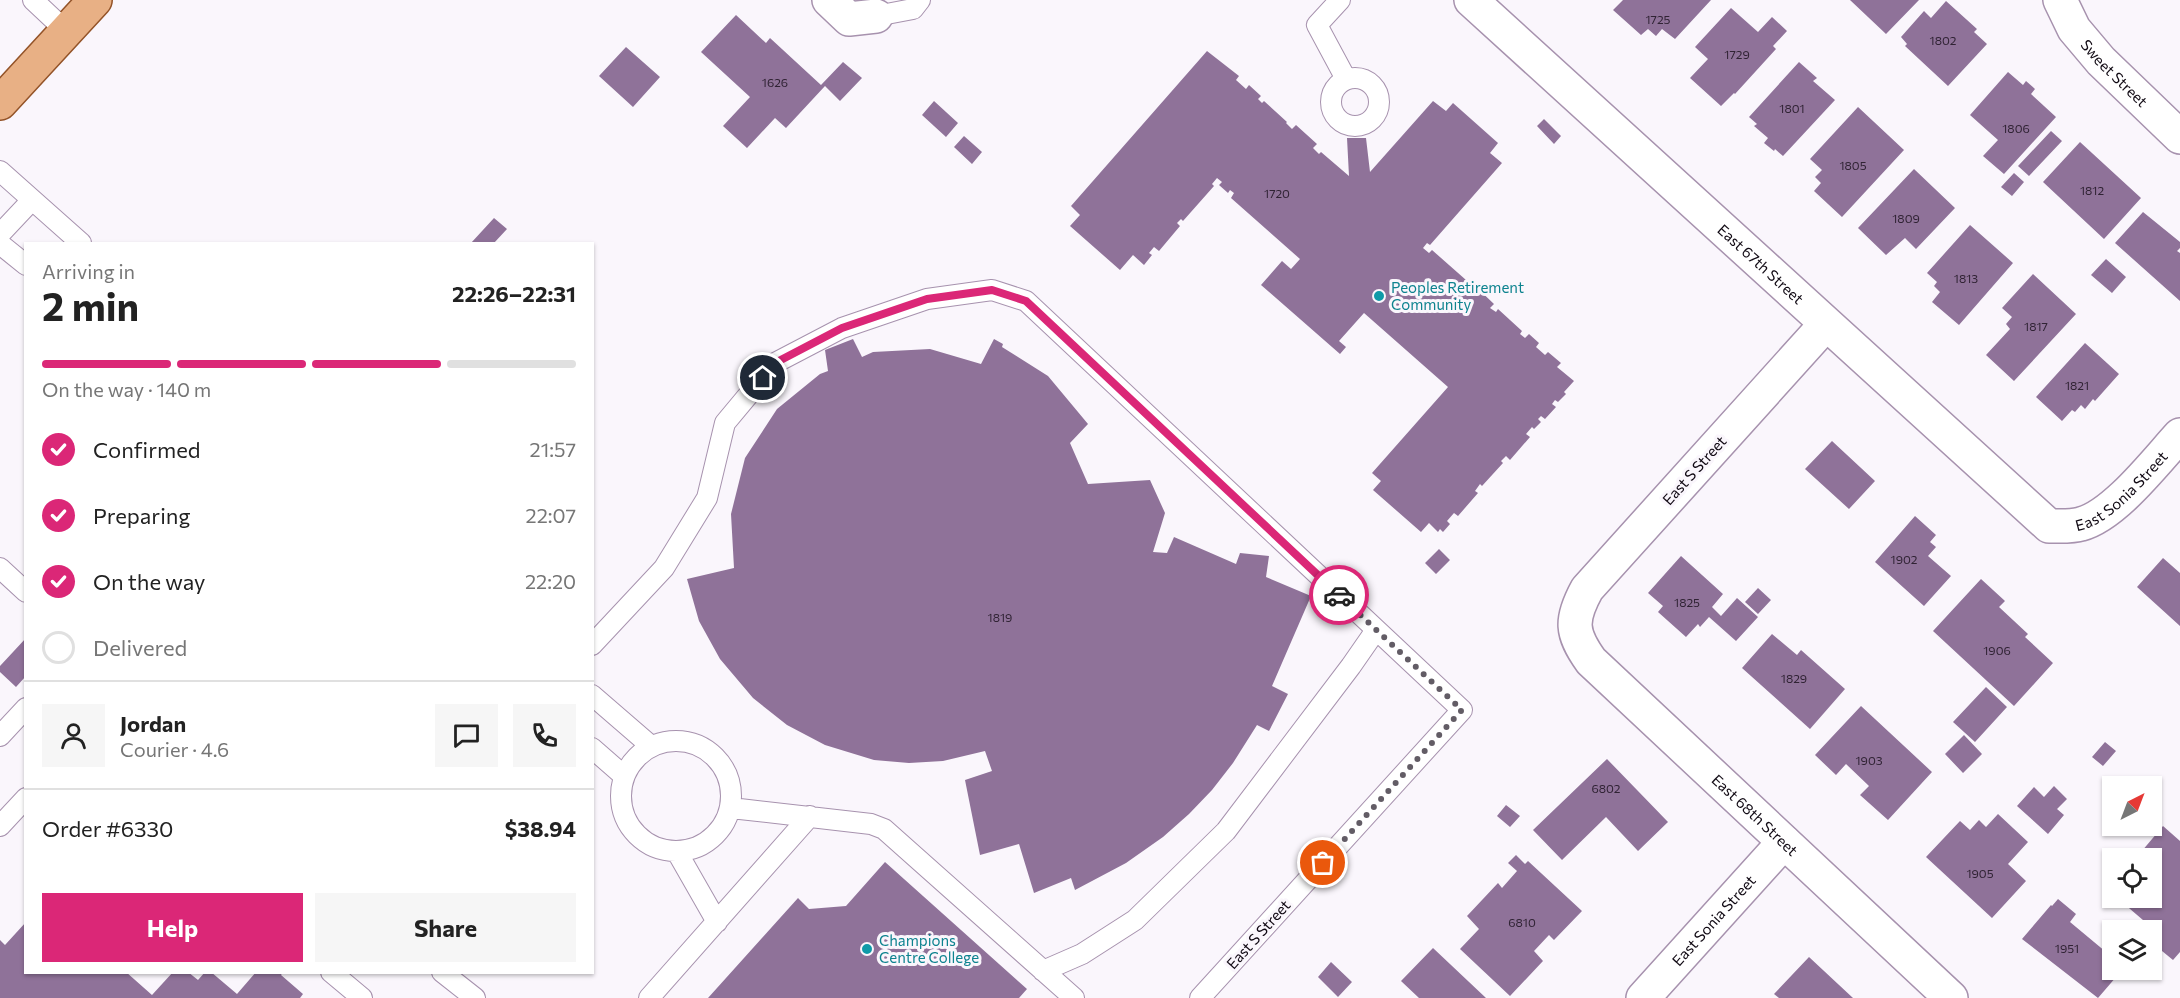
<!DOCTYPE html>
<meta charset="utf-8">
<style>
body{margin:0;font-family:Commissioner,sans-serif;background:#f6f6f6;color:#222;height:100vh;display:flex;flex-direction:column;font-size:22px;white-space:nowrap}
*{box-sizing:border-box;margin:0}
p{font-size:20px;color:#767676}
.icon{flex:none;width:33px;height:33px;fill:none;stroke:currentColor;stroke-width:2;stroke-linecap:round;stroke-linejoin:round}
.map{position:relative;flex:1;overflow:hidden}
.sheet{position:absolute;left:24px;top:242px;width:570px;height:732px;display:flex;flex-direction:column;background:#fff;border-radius:0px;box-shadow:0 2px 4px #0004}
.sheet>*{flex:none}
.needle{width:39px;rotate:42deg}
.tools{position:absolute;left:2102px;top:776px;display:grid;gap:12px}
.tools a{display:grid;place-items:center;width:60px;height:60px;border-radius:0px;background:#fff;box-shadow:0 2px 4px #0004;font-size:30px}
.pin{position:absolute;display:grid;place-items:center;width:51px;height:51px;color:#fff;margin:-26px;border:3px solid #fff;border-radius:50%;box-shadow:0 2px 6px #0007}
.courier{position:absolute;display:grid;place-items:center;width:60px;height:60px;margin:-30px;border:4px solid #db2777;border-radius:50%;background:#fff;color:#222;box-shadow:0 2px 8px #0007}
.summary em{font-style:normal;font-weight:700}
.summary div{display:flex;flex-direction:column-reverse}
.summary{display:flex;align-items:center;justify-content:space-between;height:102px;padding:0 18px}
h1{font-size:39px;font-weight:700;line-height:45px}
.bar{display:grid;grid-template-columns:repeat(4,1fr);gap:9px 6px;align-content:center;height:72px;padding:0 18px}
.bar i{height:8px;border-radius:4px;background:#e0e0e0}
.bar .current{background:#db2777}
.bar p{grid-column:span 4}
.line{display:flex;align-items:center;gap:15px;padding:0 18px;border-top:2px solid #e0e0e0}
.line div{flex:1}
.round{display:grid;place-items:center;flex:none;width:63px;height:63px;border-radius:0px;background:#f6f6f6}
ol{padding:0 18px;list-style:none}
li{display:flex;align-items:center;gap:18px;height:66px}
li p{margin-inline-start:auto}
li .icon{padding:6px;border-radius:50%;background:#db2777;color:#fff;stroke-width:4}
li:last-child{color:#767676}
li i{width:33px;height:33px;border:3px solid #e0e0e0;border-radius:50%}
.action{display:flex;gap:12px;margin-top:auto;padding:12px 18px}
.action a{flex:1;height:69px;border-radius:0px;background:#db2777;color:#fff;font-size:24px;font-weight:700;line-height:69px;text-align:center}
.action a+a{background:#f6f6f6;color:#222}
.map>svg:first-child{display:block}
.building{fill:#8f7299}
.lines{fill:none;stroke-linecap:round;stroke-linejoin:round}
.lane-casing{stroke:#a792ae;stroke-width:22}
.street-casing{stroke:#a792ae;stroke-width:36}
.primary-casing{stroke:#935328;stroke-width:36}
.lane{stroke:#fff;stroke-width:20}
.street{stroke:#fff;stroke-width:33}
.primary{stroke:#e8b085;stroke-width:33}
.done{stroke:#625c65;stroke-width:6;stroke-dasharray:0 10.8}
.route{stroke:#db2777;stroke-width:8}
.culture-dot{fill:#0f9aa8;stroke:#faf6fc;stroke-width:2}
.labels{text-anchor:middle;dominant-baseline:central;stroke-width:6;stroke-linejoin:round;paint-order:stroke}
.number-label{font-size:12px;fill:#302334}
.street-label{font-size:15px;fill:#100913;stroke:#faf6fc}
.culture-label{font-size:15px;fill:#0d838f;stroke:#faf6fc;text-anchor:start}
</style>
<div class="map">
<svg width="2180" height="998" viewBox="0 0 2180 998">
<rect width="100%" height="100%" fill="#faf6fc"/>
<path class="building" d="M1623,0H1711L1675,39L1662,29L1656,36L1648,29L1641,35L1613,10Z
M1850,0H1919L1886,34Z
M1946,1L1977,29L1974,32L1987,44L1948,86L1905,46L1907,44L1901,37L1924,11L1931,18Z
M1731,8L1758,32L1772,17L1787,31L1773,46L1776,49L1735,94L1734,93L1721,106L1690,78L1708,59L1695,47Z
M736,15L766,43L770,38L821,85L843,62L862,78L840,101L825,86L786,128L775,118L747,148L723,126L750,97L701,52Z
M626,47L660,77L633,107L599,76Z
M1207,51L1239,76L1236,80L1246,89L1249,85L1261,96L1258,99L1262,103L1264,101L1287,122L1286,123L1292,129L1296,125L1317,144L1313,148L1319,154L1321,152L1349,176L1347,138H1366L1370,172L1433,101L1446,111L1453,103L1498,143L1490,153L1502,163L1430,245L1427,243L1423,248L1429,253L1432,250L1466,280L1463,283L1468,288L1472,283L1494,304L1490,308L1496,312L1498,309L1522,331L1520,334L1525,338L1529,334L1539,343L1536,347L1545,355L1548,352L1561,363L1557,367L1574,381L1564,392L1566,394L1558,402L1555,400L1552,404L1556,407L1545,419L1541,416L1538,419L1541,422L1534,429L1532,427L1526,434L1530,437L1510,460L1506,456L1501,461L1503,463L1482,486L1480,484L1475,491L1478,493L1458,516L1454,513L1447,521L1450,524L1443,532L1440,529L1438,532L1429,523L1421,532L1373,490L1381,481L1372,473L1448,387L1364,313L1339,341L1346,347L1340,354L1261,285L1282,261L1291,269L1300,259L1231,198L1234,193L1230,190L1228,193L1219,185L1222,182L1217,178L1212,184L1214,186L1183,221L1181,219L1177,223L1180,226L1159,251L1154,247L1149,253L1152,255L1144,265L1133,255L1120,270L1070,226L1080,215L1071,206Z
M1799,62L1817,78L1813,81L1835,100L1783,156L1775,149L1774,151L1764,143L1768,138L1754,126L1757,124L1749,117Z
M2008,72L2023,85L2026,81L2035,89L2031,94L2056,117L2004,174L1983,156L1998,140L1970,115Z
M934,101L958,123L946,137L922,115Z
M1858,107L1904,150L1842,217L1814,191L1821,183L1815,177L1822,170L1810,159Z
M1544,119L1561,136L1554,144L1537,126Z
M2051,131L2062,141L2029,176L2018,166Z
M964,136L982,152L972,164L954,147Z
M2080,142L2141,198L2104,239L2043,182Z
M1914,169L1955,208L1916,249L1905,238L1886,255L1858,228Z
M2014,173L2024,182L2012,196L2001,187Z
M2143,212L2180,242V248L2177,251L2180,253V301L2115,243Z
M494,218L507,229L494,243H471Z
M1970,225L2013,263L1959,325L1932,302L1940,292L1934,286L1937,282L1927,273Z
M2106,259L2126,277L2112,293L2091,275Z
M2033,274L2076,314L2014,381L1986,355L2010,329L2006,324L2012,317L2002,308Z
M853,339L862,357L873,352L930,349L981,364L994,339L1003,344L1002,347L1048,376L1088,424L1070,443L1088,484L1150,480L1165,513L1153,552L1167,553L1174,537L1236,564L1240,553L1269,556L1266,577L1311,596L1272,686L1288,694L1269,731L1257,725L1233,763L1212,790L1189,814L1163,837L1126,863L1075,890L1071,878L1034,893L1019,844L980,855L965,780L992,771L985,751L943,761L909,763L874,760L825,745L787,725L753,698L720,659L699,621L687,579L734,568L731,514L745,458L777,409L820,374L828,371L825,350Z
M2085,343L2119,374L2095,401L2093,399L2085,409L2081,405L2075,412L2072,410L2062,421L2036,397Z
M1832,441L1875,481L1849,509L1805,469Z
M1915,516L1936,535L1930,542L1936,547L1928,556L1951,576L1924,606L1875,562Z
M1439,549L1450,560L1436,574L1425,563Z
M1681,556L1723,594L1712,607L1721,616L1737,598L1758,617L1736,641L1709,617L1700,627L1698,624L1686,637L1658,612L1663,606L1648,593Z
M2163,558L2180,573V626L2137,587Z
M1981,579L2005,601L1999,607L2028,634L2025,637L2053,663L2014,706L1933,631Z
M1758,588L1771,600L1758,614L1745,602Z
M1772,634L1797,655L1801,650L1845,689L1810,729L1742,668Z
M26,638V676L16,687L0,672V666Z
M1986,687L2007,707L1975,742L1953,722Z
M1861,706L1932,772L1888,820L1860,795L1869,786L1846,764L1836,775L1815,755Z
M1964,735L1982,754L1963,773L1945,754Z
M2105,742L2116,751L2103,766L2092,757Z
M1607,759L1668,822L1638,851L1606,817L1562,860L1533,830Z
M2139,777L2149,786H2131Z
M2054,786L2067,799L2057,809L2064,815L2048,834L2017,806L2034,787L2044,797Z
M1506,805L1520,816L1510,827L1497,816Z
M1998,814L2028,842L2008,864L2026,881L1992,918L1926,857L1960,821L1970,830L1979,820L1986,827Z
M2163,826L2180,841V952L2173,960L2151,942L2157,932L2116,897H2151V858H2136Z
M1516,855L1525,864L1528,861L1582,911L1554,940L1549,935L1534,951L1543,961L1510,996L1460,949L1479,929L1467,916L1498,883L1502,888L1517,871L1508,863Z
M885,862L1027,989L1019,998H708L798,898L809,909L846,906Z
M2112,877V894L2104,887Z
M2058,899L2076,914L2070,922L2112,957V969H2123L2098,998L2022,939L2051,905L2052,906Z
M26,922V972H126L152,995L173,972H188L198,980L205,972H211L237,994L256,972H283L281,975L303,994L300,998H0V940L5,945Z
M1433,948L1486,998H1419L1401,981Z
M1809,957L1853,998H1779L1774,994Z
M1331,962L1352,982L1338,997L1318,977Z"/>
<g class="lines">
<defs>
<path id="lane" d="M33,0L66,31
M1340,0L1317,25L1346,79
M876,16L913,9L920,0
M1331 102a24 24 0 1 1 48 0a24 24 0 1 1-48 0Z
M0,171L81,243
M0,234L32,200
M0,244L26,265
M0,568L26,592
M592,645L664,568L707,498L725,423L775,363L842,328L927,299L992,290L1026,301L1462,710L1200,998
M592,695L651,746
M0,736L26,708
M621 796a55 55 0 1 1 110 0a55 55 0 1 1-110 0Z
M592,748L624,776
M731,808L871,824L884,829L1074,998
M0,826L26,798
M677,852L717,922
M1043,971L1082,954L1135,920L1226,831L1351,666L1376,630
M331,972L362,998
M442,972L475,998
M649,998L810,816"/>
<g id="street">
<path d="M829,0L849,19L876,16"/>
<path id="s1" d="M1471,0L2049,526C2059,526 2071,527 2081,524C2115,515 2156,461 2180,435"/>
<path id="s2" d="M2060,0L2074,29L2101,61L2180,137"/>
<path id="s3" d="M1826,324L1587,589C1570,620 1571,633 1591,661L1951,998"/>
<path id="s4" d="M1643,998L1784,842"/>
</g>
<path id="primary" d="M0,103L95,0"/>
</defs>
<use href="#lane" class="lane-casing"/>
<use href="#street" class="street-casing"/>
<use href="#primary" class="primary-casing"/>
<use href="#lane" class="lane"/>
<use href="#street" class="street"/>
<use href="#primary" class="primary"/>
</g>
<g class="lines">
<path class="done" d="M1323,863L1462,710L1339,595"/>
<path class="route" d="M763,378L775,363L842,328L927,299L992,290L1026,301L1339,595"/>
</g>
<g class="culture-dot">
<circle cx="1379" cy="296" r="6"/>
<circle cx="867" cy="949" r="6"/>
</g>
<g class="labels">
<g class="number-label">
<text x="1658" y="19">1725</text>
<text x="1943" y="40">1802</text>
<text x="1737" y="54">1729</text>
<text x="775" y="82">1626</text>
<text x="1792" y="108">1801</text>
<text x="2016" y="128">1806</text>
<text x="1853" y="165">1805</text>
<text x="2092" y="190">1812</text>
<text x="1277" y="193">1720</text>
<text x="1906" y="218">1809</text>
<text x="1966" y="278">1813</text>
<text x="2036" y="326">1817</text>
<text x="2077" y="385">1821</text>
<text x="1904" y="559">1902</text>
<text x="1687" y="602">1825</text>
<text x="1000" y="617">1819</text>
<text x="1997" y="650">1906</text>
<text x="1794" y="678">1829</text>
<text x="1869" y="760">1903</text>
<text x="1606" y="788">6802</text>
<text x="1980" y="873">1905</text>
<text x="1522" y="922">6810</text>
<text x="2067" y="948">1951</text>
</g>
<g class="street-label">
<text stroke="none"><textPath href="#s2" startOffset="92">Sweet Street</textPath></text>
<text stroke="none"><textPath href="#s1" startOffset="392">East 67th Street</textPath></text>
<text transform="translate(1694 470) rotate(-48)">East S Street</text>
<text stroke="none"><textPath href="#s1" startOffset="866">East Sonia Street</textPath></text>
<text stroke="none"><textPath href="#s3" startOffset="660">East 68th Street</textPath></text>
<text stroke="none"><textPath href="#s4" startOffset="105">East Sonia Street</textPath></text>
<text transform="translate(1258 934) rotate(-48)">East S Street</text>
</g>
<g class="culture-label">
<text x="1391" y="287">Peoples Retirement<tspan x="1391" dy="17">Community</tspan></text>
<text x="879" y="940">Champions<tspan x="879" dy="17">Centre College</tspan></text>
</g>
</g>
</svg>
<div class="tools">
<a><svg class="needle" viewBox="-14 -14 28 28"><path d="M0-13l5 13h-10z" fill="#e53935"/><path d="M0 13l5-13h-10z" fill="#767676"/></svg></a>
<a><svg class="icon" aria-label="locate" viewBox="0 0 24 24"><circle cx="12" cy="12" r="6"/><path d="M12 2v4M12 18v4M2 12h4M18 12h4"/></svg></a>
<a><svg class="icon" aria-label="layers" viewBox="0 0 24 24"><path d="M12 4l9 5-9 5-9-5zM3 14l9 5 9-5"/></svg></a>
</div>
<div class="pin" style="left:1323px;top:863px;background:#ea580c"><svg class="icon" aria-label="bag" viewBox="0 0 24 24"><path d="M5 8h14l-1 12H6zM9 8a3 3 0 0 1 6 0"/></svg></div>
<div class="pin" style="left:763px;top:378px;background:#1f2937"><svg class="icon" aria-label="home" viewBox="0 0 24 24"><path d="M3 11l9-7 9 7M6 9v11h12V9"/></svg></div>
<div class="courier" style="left:1339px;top:595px"><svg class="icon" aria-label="car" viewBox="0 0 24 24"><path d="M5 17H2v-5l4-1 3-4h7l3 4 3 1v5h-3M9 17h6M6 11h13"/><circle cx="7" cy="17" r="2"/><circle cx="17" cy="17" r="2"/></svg></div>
<section class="sheet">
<div class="summary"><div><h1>2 min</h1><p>Arriving in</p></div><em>22:26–22:31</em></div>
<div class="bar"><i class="current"></i><i class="current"></i><i class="current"></i><i></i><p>On the way · 140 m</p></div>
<ol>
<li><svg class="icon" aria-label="check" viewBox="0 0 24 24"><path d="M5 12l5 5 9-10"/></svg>Confirmed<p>21:57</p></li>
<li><svg class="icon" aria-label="check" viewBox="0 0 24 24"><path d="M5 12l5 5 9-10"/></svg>Preparing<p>22:07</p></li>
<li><svg class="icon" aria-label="check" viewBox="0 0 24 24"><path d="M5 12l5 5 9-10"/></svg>On the way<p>22:20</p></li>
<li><i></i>Delivered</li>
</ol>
<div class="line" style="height:108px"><a class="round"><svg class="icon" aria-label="person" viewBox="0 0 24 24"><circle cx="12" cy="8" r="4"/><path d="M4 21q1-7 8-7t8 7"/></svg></a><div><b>Jordan</b><p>Courier · 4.6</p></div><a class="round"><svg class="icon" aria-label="chat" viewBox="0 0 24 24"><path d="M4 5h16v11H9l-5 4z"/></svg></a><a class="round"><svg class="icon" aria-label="phone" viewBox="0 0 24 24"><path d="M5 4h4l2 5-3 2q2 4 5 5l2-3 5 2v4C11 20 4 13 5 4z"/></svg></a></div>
<div class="line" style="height:78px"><div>Order #6330</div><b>$38.94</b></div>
<div class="action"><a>Help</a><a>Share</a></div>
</section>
</div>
